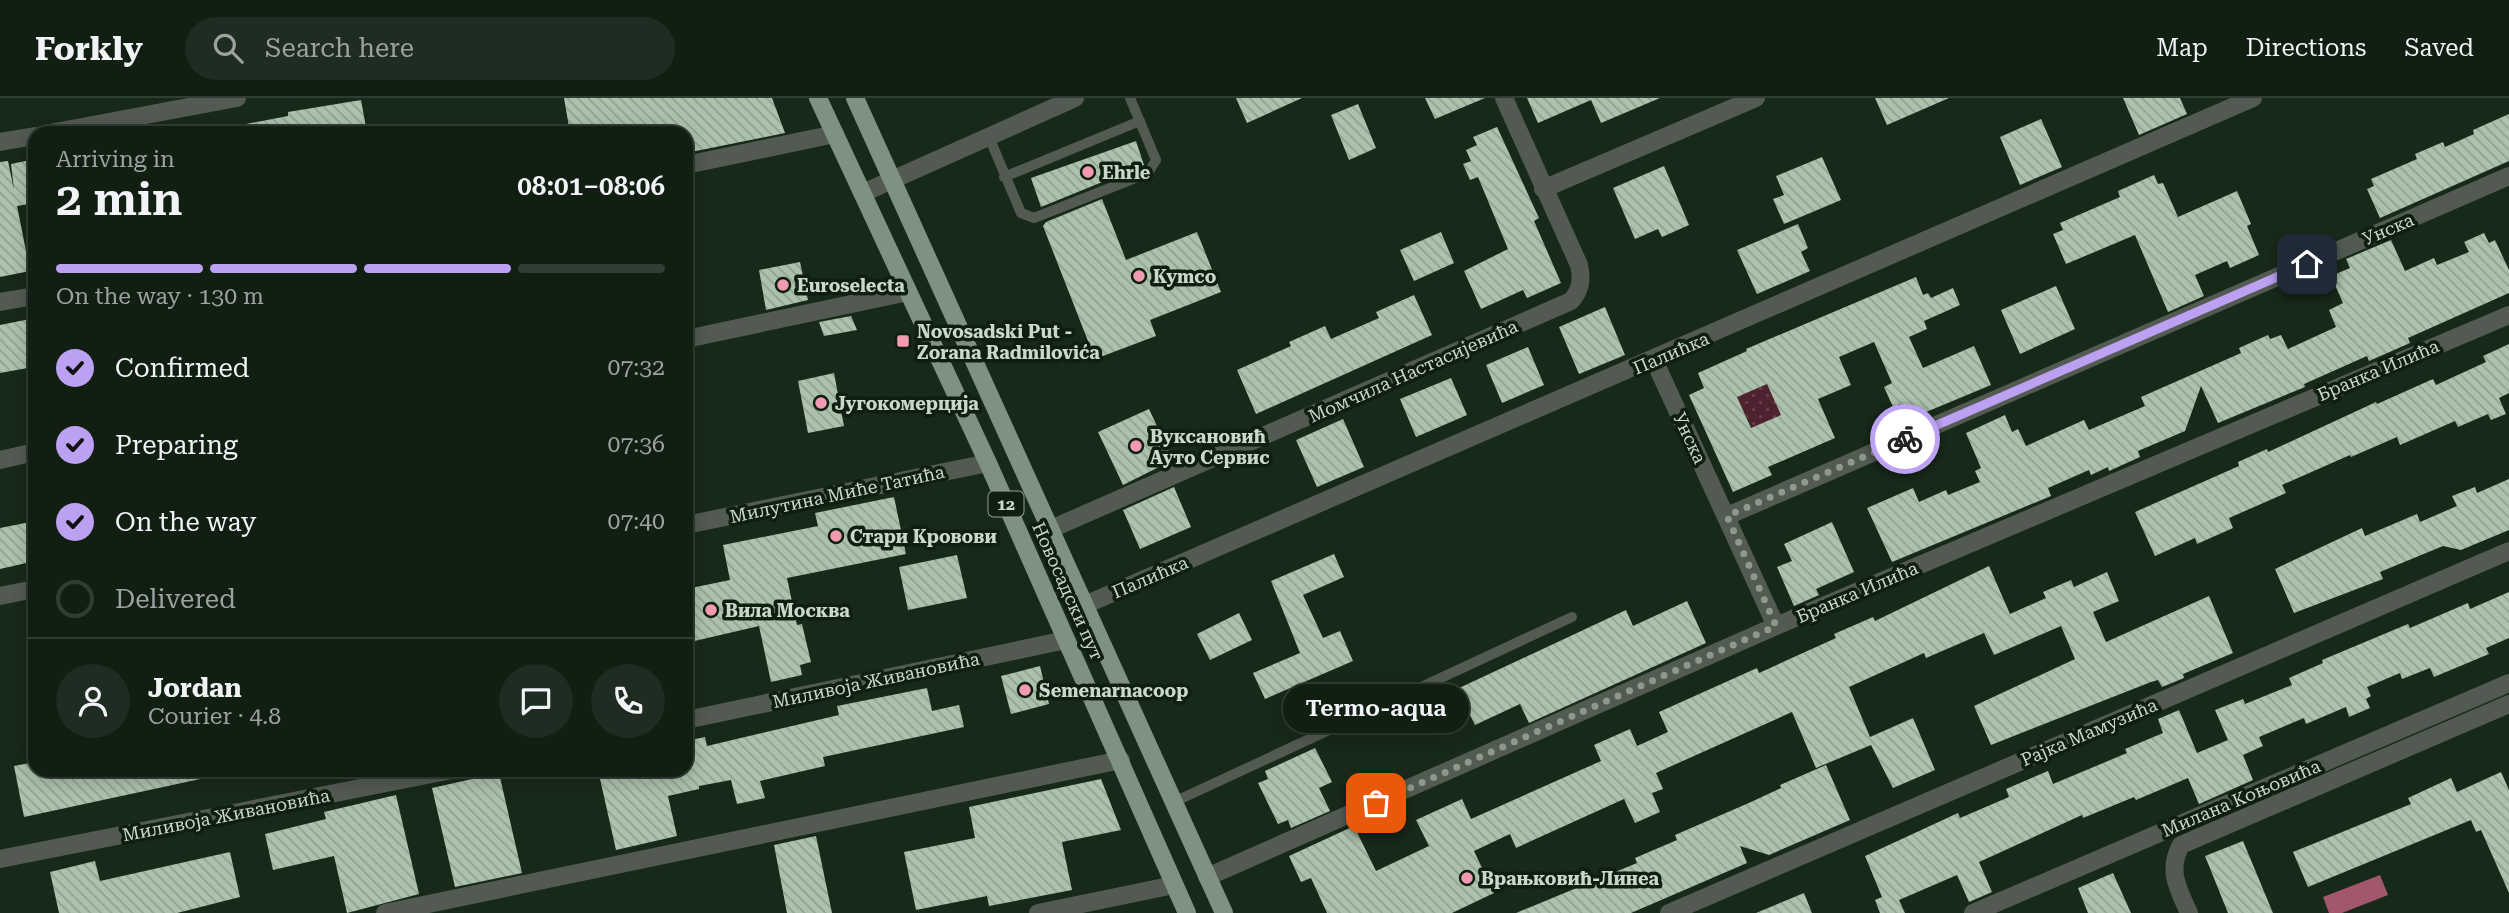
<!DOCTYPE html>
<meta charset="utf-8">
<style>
body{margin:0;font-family:"Roboto Serif",serif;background:#1e2c21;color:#f1f3f6;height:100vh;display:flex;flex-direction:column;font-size:26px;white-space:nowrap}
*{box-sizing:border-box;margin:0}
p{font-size:23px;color:#9ca2a0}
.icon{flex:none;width:38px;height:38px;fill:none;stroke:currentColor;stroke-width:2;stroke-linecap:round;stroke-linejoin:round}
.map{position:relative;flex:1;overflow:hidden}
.sheet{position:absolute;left:28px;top:28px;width:665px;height:651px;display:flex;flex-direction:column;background:#111f13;border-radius:21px;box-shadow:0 4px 18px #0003,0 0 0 2px #303d33}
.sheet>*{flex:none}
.pin{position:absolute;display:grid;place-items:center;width:60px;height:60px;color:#fff;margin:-30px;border-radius:14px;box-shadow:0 4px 10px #0006}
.courier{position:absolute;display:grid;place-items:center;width:70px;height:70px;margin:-35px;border:5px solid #bca0f2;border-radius:50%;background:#fff;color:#222;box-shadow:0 2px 9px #0007}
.bubble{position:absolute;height:49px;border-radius:24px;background:#111f13;box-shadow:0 4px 18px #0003,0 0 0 2px #303d33;font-size:23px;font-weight:600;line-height:49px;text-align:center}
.overview em{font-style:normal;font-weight:600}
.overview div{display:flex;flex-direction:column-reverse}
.overview{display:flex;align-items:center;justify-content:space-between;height:119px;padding:0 28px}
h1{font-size:46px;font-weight:600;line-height:52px}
.bar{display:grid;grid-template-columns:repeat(4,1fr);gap:10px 7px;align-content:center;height:84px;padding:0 28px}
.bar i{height:9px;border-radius:5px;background:#303d33}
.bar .selected{background:#bca0f2}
.bar p{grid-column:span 4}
.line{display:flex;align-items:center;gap:18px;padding:0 28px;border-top:2px solid #303d33}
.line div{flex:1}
.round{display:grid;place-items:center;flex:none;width:74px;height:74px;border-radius:37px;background:#1e2c21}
ol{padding:0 28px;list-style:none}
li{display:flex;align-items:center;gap:21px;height:77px}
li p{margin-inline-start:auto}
li .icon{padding:7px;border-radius:50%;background:#bca0f2;color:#111;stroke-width:4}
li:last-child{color:#9ca2a0}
li i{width:38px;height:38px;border:4px solid #303d33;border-radius:50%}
header{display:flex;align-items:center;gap:42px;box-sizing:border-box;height:98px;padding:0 35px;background:#111f13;border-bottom:2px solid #303d33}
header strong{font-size:33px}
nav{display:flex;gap:38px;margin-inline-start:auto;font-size:24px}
.search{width:490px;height:63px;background:#1e2c21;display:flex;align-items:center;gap:18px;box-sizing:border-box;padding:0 24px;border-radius:38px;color:#9ca2a0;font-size:26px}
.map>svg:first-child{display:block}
.grass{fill:url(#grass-dots)}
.water{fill:#a3576d}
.building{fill:url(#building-back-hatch);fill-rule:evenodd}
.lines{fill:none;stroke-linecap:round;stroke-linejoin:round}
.lane{stroke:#525a52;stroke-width:10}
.street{stroke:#525a52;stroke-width:18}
.primary{stroke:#7f9180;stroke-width:18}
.done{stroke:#8c998d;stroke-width:7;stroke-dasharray:0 12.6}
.route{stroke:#bca0f2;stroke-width:9}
.poi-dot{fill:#f19ab1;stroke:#0e1f0f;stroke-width:2.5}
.labels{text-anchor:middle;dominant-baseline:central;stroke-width:7;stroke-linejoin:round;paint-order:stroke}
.shield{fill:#0e1f0f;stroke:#929f93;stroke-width:2}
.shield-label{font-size:16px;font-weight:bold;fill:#cbd6cc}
.poi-label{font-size:18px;font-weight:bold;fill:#cbd6cc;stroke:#0e1f0f;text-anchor:start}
.street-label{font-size:18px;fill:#cbd6cc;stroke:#0e1f0f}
</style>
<header>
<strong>Forkly</strong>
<div class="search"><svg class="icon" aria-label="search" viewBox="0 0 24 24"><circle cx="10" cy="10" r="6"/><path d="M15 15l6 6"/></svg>Search here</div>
<nav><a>Map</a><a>Directions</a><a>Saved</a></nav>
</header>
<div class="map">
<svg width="2509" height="815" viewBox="0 0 2509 815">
<defs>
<pattern id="grass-dots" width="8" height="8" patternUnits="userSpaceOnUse" patternTransform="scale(1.75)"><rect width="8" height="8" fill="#4f2230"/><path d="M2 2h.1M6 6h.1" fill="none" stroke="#67414d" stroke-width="1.8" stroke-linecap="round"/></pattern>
<pattern id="building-back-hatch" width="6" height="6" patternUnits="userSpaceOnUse" patternTransform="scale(1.75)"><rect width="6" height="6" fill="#acc2ad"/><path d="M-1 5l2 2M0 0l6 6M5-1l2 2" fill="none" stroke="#90a291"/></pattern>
</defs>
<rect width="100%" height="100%" fill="#172919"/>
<path class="grass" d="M1767,286L1804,307L1762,355L1746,318L1707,334L1699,315Z"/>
<path class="water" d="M2380,777L2388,797L2342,815H2329L2323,799Z"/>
<path class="building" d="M564,0H772L785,35L686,55V35H570Z
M1236,0H1302L1247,25Z
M1425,0H1485L1435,21Z
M1527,0H1660L1601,25L1591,2L1538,25Z
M1875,0H1949L1887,27Z
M2123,0H2180L2187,16L2139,37Z
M361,2L367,35H247L246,26L288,18V14Z
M1358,6L1376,50L1349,62L1331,17Z
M2509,16V63L2380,120L2367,91L2374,88L2371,81L2417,61L2415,56L2443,44L2445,49L2474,36L2473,32Z
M2041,21L2062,69L2020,87L2000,39Z
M1497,29L1539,120L1534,123L1561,185L1527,200L1523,192L1481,211L1464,173L1508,151L1478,79L1470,82L1463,66L1471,63L1466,52L1477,47L1473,39Z
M1136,43L1144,67L1041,109L1031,80Z
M1822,59L1841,102L1784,126L1773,101L1784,97L1776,78Z
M35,61V105L17,108L30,173L0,179V64L8,63L14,92L11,66Z
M1664,68L1689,127L1662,139L1658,131L1635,141L1613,90Z
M2154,77L2158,86L2163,85L2178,119L2237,93L2251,126L2247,128L2259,157L2230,170L2227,163L2195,177L2204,198L2168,214L2135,137L2066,166L2053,136L2063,132L2060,125L2120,99L2118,93Z
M1102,101L1126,162L1197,134L1221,194L1150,222L1156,238L1095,261L1043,128L1046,124Z
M1798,126L1808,150L1801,154L1810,173L1757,196L1737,152Z
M1441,134L1454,165L1414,183L1400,152Z
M2484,135L2489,145L2495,142L2509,172V195L2408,240L2410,245L2369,263L2367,258L2304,286L2305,289L2218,325L2201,288L2185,333L2138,353L2140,359L2109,373L2108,369L2091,377L2089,372L2048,390L2051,398L1892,464L1867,410L1913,390L1919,404L1946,392L1948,397L1980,384L1975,373L1981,370L1966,335L2005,317L2012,334L2018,331L2026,348L2084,322L2089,332L2145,308L2141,299L2241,255L2239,250L2268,237L2270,241L2281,237L2288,251L2336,229L2329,212L2343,205L2331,178L2350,170L2346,161L2391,142L2405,173L2434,160L2437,167L2469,154L2464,144Z
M800,164L808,202L766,212L759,172Z
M1916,179L1923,197L1928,195L1931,200L1953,190L1960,207L1924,223L1927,231L1909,239L1923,270L1974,248L1991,287L1907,322L1900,306L1893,309L1884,289L1892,285L1874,244L1839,259L1851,287L1818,301L1835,340L1768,369L1772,377L1733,394L1689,297L1704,290L1698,275L1747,253L1746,251ZM1767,286L1781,317L1751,330L1737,299Z
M2056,188L2075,231L2020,256L2001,212Z
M1414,197L1432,237L1256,316L1237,272L1291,248L1289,244L1325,228L1331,241L1379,220L1376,214Z
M1605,209L1625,257L1579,276L1559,229Z
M851,218L857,232L824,238L819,224Z
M35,220V249L29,251L33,269L0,275V227Z
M2509,246V295L2499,300L2506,316L2491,322L2488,316L2458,329L2455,323L2400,347L2397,339L2351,359L2350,357L2282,387L2286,395L2229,420L2233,430L2197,446L2195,440L2155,458L2135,414L2239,368L2238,364L2267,351L2268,354L2376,304L2377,306L2433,281L2436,287L2486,264L2483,258Z
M1528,249L1544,287L1502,305L1486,267Z
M834,275L844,328L808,335L798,283Z
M1451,280L1467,317L1416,339L1400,301Z
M1149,311L1173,362L1123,387L1098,334Z
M1343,321L1364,369L1317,389L1296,342Z
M2509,381V432L2461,452L2443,448L2380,474L2383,481L2294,515L2275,471L2362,430L2365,438L2417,416L2420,424L2457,408L2452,398L2475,389L2477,395Z
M1174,389L1191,429L1140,451L1123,412Z
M894,399L906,456L787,480L797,527L802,526L811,564L800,567L802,577L771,584L759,528L686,545V491L730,482L723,447L818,428L815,415Z
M35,423V463L0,471V430Z
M1832,424L1854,474L1816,491L1819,497L1794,508L1777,469L1792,463L1784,446Z
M1334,456L1344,479L1303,497L1323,540L1340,533L1353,563L1265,601L1253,575L1300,555L1271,483Z
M957,457L967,500L908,512L899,469Z
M1989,468L2010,516L2046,500L2043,494L2071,482L2074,489L2107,474L2119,503L2093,514L2106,544L2209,498L2233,555L2183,576L2184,580L2162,589L2158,582L2151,584L1991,647L1974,608L2075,561L2061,528L1994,557L1984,535L1926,560L1924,555L1849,589L1870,639L1913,620L1935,672L1893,690L1871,647L1816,670L1792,614L1656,675L1663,691L1652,695L1660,714L1635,725L1624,701L1516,750L1510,736L1474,753L1494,795L1452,815H1327L1311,780L1301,784L1289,758L1354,728L1376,773L1429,748L1416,722L1462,701L1471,721L1601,663L1594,647L1630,631L1637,648L1668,634L1659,614L1757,570L1759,575L1836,540L1834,536L1873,519L1875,523Z
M2509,494V540L2486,550L2489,556L2434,579L2430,570L2402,581L2400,575L2367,589L2371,598L2366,601L2370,610L2349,619L2346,609L2306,626L2304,620L2259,639L2263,648L2243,657L2253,682L2199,706L2188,680L2136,702L2134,699L2083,720L2082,717L1979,764L1992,794L1969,804L1957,777L1899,802L1905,815H1880L1875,802L1882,799L1865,758L1958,715L1960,720L2009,699L2006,691L2048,673L2053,686L2127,655L2125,651L2163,635L2158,621L2179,612L2197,655L2228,642L2215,612L2243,601L2245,606L2292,587L2289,580L2323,565L2322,562L2408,526L2410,530L2468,505L2470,511Z
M1687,503L1706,545L1529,625L1520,606L1475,627L1457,591L1626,512L1633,528Z
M1239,515L1252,542L1210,562L1197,536Z
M1040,568L1049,606L1011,616L1001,578Z
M927,590L932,613L959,607L964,629L823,659L825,668L760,683L765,700L737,706L731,682L699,688V691L668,698L677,738L616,752L598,672H686V643L705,639L707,648L839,617L837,608Z
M1315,650L1332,684L1319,690L1330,713L1291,730L1288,722L1278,726L1258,685L1268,681L1265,673Z
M35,664V672H204L205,680L24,719L14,668Z
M1826,667L1850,722L1769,757L1740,748L1747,765L1631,815H1516L1637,765L1635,760L1677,742L1675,737L1751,704L1781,690L1780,687Z
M2501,674L2509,692V795L2481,732L2476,734L2471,722L2308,789L2293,754L2411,706L2408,700L2451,680L2457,694Z
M499,675L522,775L455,789L432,690Z
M1101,681L1121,732L1062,744L1072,792L989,808L987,798L916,812L904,754L975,740L969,709Z
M396,697L419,796L347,815L334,758L273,772L265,736L326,721L324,714Z
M816,738L832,815H787L774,747Z
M2243,743L2273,815H2228L2205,758Z
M230,754L240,799L177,815H59L50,774L95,763L100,783Z
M2113,775L2131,815H2088L2078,790Z
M1804,795L1812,815H1756Z"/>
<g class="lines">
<path class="lane" d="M989,39L1021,115L1034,120L1148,75L1156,62L1130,0
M1004,79L1140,23
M1174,704L1572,519"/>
<path class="street" d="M50,35L237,0
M0,44L35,38
M686,67L835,36
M1543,91L1756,0
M863,95L1075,0
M0,204L35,198
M686,241L908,194
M1654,262L1776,528
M0,362L35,354
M1727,418L2509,78
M686,427L988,365
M1051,431L1571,203C1581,192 1582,181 1579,167L1504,0
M0,498L35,491
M1087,506L2253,0
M686,622L1066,542
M0,761L452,672
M1207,779L1776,528L2509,217
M385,815L1121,662
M1038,815L1174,787
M1669,815L2509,453
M1973,815L2509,585
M2189,815C2178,791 2167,772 2181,747L2509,606"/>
<path class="primary" d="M818,0L988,365L1187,815
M855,0L1224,815"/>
</g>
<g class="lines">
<path class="done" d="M1376,705L1776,528L1727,418L1905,341"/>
<path class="route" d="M1905,341L2307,166"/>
</g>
<g class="poi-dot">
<circle cx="1088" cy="74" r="7"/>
<circle cx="1139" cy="178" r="7"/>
<circle cx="783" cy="187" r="7"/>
<rect x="896" y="236" width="14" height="14" rx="3.5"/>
<circle cx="821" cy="305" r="7"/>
<circle cx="1136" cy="348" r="7"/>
<circle cx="836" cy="438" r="7"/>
<circle cx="711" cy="512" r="7"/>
<circle cx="1025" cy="592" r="7"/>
<circle cx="1467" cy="780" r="7"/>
</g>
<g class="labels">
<rect class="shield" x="988.5" y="393.5" width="35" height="25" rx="5"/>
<g class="shield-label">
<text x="1006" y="406">12</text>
</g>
<g class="poi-label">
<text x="1102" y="74">Ehrle</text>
<text x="1153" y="178">Kymco</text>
<text x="797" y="187">Euroselecta</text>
<text x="917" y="233">Novosadski Put -<tspan x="917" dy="21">Zorana Radmilovića</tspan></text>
<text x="835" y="305">Југокомерција</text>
<text x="1150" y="338">Вуксановић<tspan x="1150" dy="21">Ауто Сервис</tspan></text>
<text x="850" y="438">Стари Кровови</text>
<text x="725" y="512">Вила Москва</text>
<text x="1039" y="592">Semenarnacoop</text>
<text x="1481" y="780">Врањковић-Линеа</text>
</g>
<g class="street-label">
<text transform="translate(2388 131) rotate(-23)">Унска</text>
<text transform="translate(1671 255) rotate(-23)">Палићка</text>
<text transform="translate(2378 272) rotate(-23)">Бранка Илића</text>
<text transform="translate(1413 273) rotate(-24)">Момчила Настасијевића</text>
<text transform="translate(1690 340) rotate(65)">Унска</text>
<text transform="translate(837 396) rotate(-12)">Милутина Миће Татића</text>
<text transform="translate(1150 479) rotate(-23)">Палићка</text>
<text transform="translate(1068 493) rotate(66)">Новосадски пут</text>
<text transform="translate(1857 494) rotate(-23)">Бранка Илића</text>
<text transform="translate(876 582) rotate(-12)">Миливоја Живановића</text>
<text transform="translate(2089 634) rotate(-23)">Рајка Мамузића</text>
<text transform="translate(2241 700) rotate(-23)">Милана Коњовића</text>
<text transform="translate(226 717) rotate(-11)">Миливоја Живановића</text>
</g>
</g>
</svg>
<div class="pin" style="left:1376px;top:705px;background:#ea580c"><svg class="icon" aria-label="bag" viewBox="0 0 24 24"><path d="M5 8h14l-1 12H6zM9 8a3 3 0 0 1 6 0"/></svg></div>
<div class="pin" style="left:2307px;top:166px;background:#1f2937"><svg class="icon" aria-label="home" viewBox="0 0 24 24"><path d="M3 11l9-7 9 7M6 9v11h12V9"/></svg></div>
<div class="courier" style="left:1905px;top:341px"><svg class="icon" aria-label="bike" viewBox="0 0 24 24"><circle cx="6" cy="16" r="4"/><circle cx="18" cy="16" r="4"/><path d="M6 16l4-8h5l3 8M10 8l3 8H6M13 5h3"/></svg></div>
<div class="bubble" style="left:1283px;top:586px;width:186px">Termo-aqua</div>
<section class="sheet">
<div class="overview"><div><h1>2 min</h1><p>Arriving in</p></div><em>08:01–08:06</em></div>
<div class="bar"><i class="selected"></i><i class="selected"></i><i class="selected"></i><i></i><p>On the way · 130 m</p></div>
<ol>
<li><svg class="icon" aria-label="check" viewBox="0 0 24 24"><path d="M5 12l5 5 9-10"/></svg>Confirmed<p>07:32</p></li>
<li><svg class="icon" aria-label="check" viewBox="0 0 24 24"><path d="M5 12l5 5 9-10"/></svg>Preparing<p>07:36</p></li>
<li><svg class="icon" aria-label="check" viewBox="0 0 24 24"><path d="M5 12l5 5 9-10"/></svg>On the way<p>07:40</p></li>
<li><i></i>Delivered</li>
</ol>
<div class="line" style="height:126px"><a class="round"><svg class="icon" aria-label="person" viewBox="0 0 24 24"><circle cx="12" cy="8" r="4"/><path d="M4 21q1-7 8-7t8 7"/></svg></a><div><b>Jordan</b><p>Courier · 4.8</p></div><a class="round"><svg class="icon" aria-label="chat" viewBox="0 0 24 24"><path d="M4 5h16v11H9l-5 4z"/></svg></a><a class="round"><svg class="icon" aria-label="phone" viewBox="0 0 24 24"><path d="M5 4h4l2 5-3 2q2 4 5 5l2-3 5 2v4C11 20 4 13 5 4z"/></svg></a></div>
</section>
</div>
